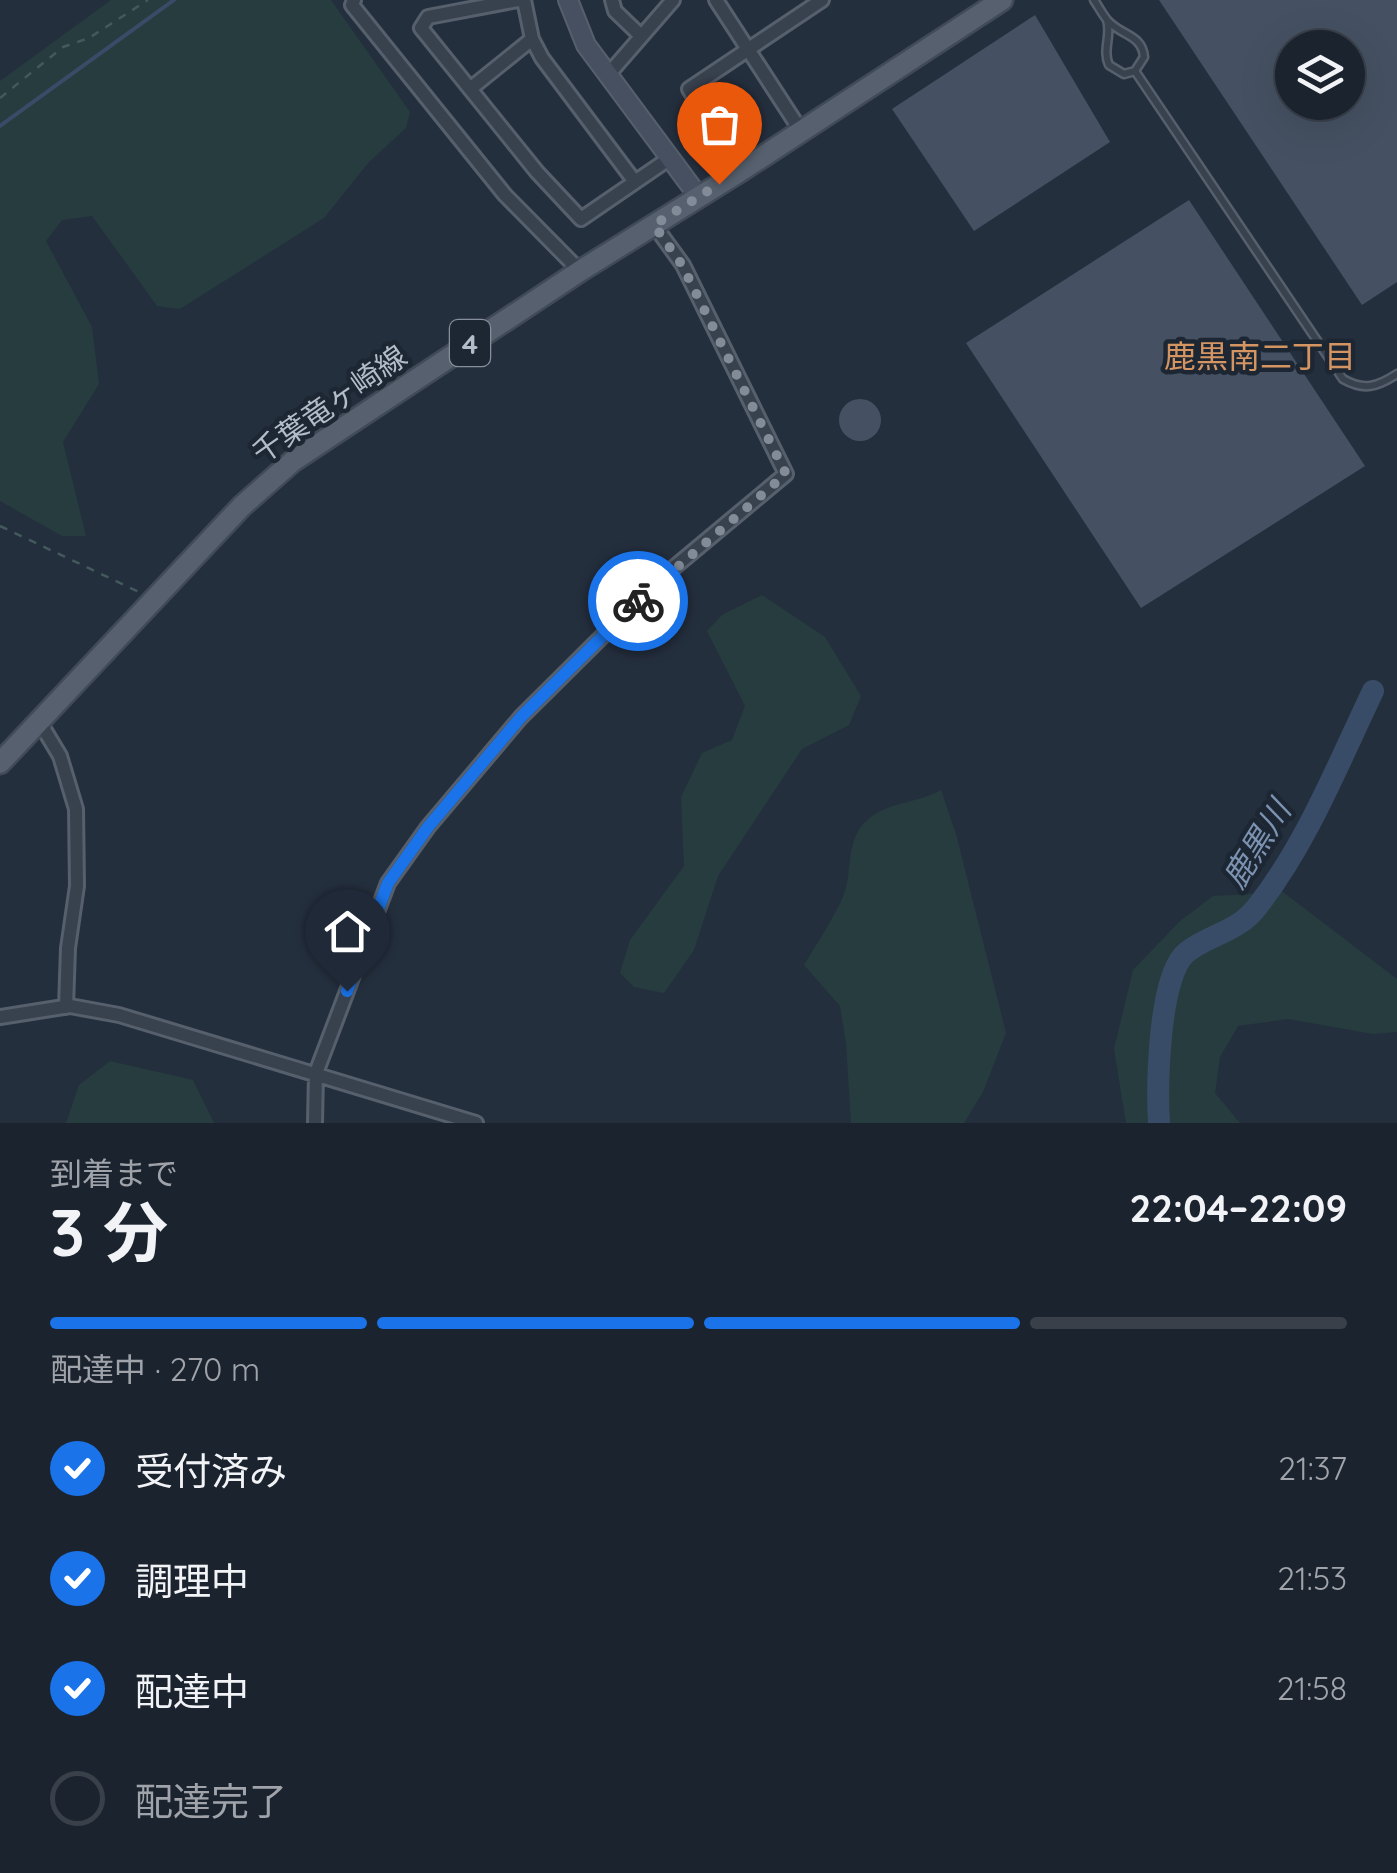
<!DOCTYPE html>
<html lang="ja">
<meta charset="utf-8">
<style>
body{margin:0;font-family:Quicksand,"Noto Sans JP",sans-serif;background:#282f3a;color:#f1f3f6;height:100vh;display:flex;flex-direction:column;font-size:38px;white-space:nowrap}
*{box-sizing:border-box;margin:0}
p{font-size:32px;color:#a0a4aa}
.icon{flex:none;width:55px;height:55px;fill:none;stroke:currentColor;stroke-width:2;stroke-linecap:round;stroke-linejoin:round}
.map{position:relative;height:1123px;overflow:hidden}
.details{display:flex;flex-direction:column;background:#1b232e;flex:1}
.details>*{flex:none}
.tools{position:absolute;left:1275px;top:30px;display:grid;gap:20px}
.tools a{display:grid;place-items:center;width:90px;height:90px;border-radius:50%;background:#1b232e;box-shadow:0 10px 40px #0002,0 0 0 2px #39404a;font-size:50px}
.pin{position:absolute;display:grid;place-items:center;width:85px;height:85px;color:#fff;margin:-102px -42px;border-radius:50% 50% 50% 0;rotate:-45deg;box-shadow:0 0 10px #0007}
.pin .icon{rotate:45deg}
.courier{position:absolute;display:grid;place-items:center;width:100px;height:100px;margin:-50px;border:8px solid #1a73e8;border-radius:50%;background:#fff;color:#222;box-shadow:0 2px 12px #0007}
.summary em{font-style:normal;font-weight:700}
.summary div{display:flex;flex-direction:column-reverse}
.summary{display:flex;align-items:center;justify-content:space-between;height:170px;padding:0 50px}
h1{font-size:65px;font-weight:700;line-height:75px}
.bar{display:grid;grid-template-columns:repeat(4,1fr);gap:15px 10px;align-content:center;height:120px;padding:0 50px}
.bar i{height:12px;border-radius:8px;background:#39404a}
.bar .current{background:#1a73e8}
.bar p{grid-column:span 4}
ol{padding:0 50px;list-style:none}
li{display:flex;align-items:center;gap:30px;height:110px}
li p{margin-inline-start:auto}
li .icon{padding:10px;border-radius:50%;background:#1a73e8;color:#fff;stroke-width:4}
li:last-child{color:#a0a4aa}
li i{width:55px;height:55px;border:5px solid #39404a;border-radius:50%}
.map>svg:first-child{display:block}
.green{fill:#263c3f}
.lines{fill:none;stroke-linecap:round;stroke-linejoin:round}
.stream{stroke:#394c67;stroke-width:4}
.river{stroke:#394c67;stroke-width:22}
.building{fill:#455162;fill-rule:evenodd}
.lane-casing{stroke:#565f6c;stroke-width:11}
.street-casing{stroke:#565f6c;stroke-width:18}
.secondary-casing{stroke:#565f6c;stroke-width:22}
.primary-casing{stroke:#414a57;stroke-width:25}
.path{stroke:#44595c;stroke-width:2.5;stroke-dasharray:8 8;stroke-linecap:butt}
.lane{stroke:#38414e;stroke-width:6}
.street{stroke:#38414e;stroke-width:12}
.secondary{stroke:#465061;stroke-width:18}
.primary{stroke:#56606e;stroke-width:20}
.done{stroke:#828b98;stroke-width:10;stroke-dasharray:0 18}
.route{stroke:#1a73e8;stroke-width:12}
.labels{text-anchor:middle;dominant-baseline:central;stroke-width:9;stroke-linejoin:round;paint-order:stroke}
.shield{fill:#1d2633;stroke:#878f9c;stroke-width:2.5}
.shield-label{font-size:28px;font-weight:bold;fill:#b4bcc9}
.street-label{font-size:30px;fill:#b4bcc9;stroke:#1d2633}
.neighbourhood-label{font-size:32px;fill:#d59563;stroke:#1d2633}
.water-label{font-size:32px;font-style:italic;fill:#7c92b1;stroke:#1d2633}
</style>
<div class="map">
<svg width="1397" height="1123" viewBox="0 0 1397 1123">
<rect width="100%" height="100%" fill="#242f3e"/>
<path class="green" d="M111,0H331L410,112L406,128L369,162L324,218L180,309L157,306L92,216L62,220L46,241L92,327L99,384L63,442L86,536H62L0,501V81Z
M762,595L825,637L861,696L849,725L802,749L718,876L694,950L664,993L634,987L620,973L630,940L684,866L681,797L702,753L732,740L745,706L707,631L722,615Z
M941,790L956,834L1006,1033L983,1092L964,1123H851L846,1043L840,1006L804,965C817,943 832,921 843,897C853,874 845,844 864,823C885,801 917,804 941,790Z
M1283,892L1397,979V1032L1373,1034L1288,1019L1238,1026L1220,1057L1215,1093L1240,1123H1126L1114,1049L1133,970L1180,921L1213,896Z
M110,1061L193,1080L214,1123H66L79,1085Z"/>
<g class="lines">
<path class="stream" d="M0,126L174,0"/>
<path class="river" d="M1159,1123C1157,1088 1158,974 1187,952C1210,934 1238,932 1257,907C1307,843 1338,764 1373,691"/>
</g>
<path class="building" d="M1159,0H1397V282L1362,305ZM1292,48H1348V102H1292Z
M1035,15L1110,142L974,231L892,109Z
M1189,200L1365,466L1141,608L966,343Z
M839 420a21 21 0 1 1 42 0a21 21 0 1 1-42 0Z"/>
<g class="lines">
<defs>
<path id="lane" d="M1094,0C1099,7 1103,16 1109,22C1123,36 1142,35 1144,57L1135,71L1124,74L1109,65C1102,50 1112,35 1107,20
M1135,71L1343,379C1364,391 1377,387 1397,374"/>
<path id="street" d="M354,0L352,5L505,195L580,271
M518,0L428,17L421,28L537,172L581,219L670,158
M524,0L532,39L542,58L635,182
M612,0L615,11L641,36
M716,0L801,131
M607,76L673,0
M470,89L532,39
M739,172L689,89L822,0
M39,721L60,756L76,809L77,886L68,948L66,1007
M0,1017L70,1006L119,1015L476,1123
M315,1123L316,1073L388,883L428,827L521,717L659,580L786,474L683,265L654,225"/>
<path id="secondary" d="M568,0L586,45L699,197"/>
<path id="primary" d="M0,763L242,506L293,461L580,271L739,172L1002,0"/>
</defs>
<use href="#lane" class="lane-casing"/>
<use href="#street" class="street-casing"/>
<use href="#secondary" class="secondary-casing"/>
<use href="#primary" class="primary-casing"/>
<path class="path" d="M0,98L63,47L89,38L148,0
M0,526L139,592"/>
<use href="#lane" class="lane"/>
<use href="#street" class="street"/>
<use href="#secondary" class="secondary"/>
<use href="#primary" class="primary"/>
</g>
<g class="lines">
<path class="done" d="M638,601L786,474L682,265L654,225L719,184"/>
<path class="route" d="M347,991L388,883L428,827L521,717L638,601"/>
</g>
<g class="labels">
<rect class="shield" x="450" y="320" width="40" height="46" rx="8"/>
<g class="shield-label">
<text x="470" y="343">4</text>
</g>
<g class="street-label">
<text transform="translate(329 404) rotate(-35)">千葉竜ヶ崎線</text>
</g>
<g class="neighbourhood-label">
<text x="1260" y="356">鹿黒南二丁目</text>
</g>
<g class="water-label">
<text transform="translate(1256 844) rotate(-58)">鹿黒川</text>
</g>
</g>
</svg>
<div class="tools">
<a><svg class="icon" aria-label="layers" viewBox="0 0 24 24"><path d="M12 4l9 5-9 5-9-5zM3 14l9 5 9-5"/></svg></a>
</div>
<div class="pin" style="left:719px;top:184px;background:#ea580c"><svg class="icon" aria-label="bag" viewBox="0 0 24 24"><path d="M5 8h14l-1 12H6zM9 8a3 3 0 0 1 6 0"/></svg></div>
<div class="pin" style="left:347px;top:991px;background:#1f2937"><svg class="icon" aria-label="home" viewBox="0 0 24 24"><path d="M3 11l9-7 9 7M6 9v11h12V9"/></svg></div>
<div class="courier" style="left:638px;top:601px"><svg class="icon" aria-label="bike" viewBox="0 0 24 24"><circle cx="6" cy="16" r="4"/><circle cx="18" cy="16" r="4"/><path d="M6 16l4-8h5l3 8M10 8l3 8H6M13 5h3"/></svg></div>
</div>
<section class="details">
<div class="summary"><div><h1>3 分</h1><p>到着まで</p></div><em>22:04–22:09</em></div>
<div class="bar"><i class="current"></i><i class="current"></i><i class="current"></i><i></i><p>配達中 · 270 m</p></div>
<ol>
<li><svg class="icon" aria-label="check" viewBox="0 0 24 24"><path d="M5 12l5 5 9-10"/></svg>受付済み<p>21:37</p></li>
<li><svg class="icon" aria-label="check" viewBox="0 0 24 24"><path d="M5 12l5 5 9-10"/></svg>調理中<p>21:53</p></li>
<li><svg class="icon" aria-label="check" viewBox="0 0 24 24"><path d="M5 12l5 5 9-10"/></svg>配達中<p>21:58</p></li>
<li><i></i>配達完了</li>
</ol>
</section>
